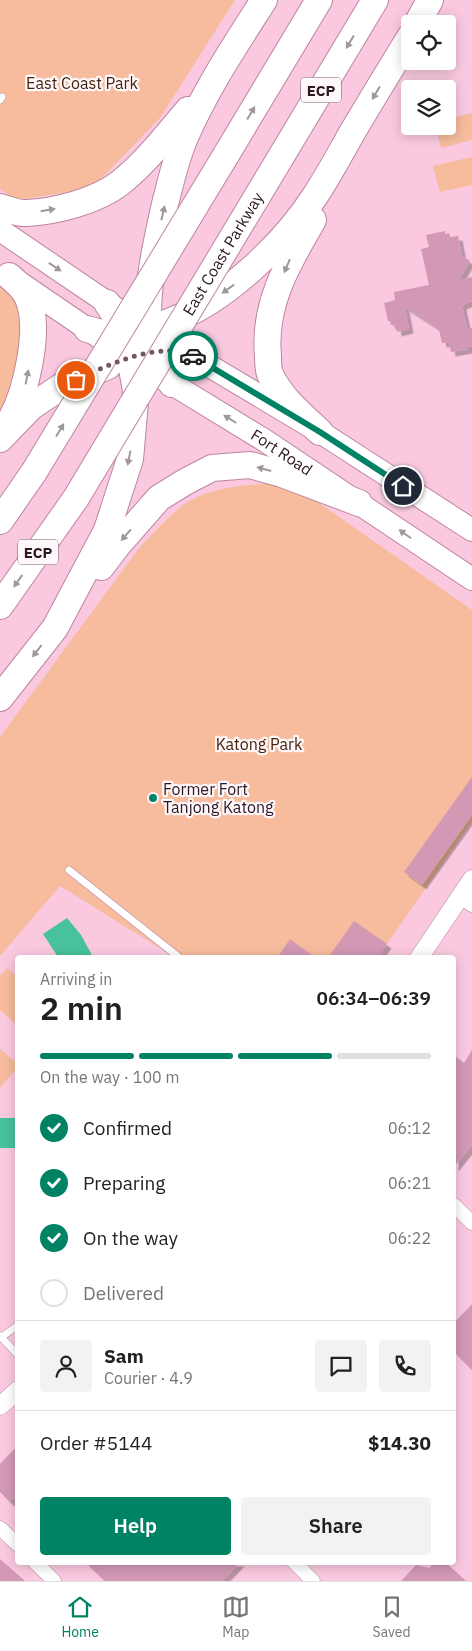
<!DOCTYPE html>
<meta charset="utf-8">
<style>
body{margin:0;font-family:"IBM Plex Sans",sans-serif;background:#f2f2f2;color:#202124;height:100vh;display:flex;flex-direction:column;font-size:19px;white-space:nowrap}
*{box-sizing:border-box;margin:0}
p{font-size:16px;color:#757577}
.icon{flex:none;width:28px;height:28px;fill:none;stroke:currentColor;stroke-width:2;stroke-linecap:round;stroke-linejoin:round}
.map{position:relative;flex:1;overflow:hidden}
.sheet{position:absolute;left:15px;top:955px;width:441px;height:610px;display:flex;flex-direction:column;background:#fff;border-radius:5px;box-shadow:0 2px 12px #0003}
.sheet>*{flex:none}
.tools{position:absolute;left:401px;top:15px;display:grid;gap:10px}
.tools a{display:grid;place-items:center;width:55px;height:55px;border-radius:5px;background:#fff;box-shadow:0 2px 12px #0003;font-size:25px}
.pin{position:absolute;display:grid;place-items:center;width:42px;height:42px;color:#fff;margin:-21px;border:2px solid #fff;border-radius:50%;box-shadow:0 1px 5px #0007}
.courier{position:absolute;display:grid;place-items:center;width:50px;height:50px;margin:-25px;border:4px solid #008264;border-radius:50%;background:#fff;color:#222;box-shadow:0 1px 6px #0007}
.overview em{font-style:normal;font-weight:600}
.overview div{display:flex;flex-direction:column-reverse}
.overview{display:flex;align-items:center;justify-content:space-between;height:85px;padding:0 25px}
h1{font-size:32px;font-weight:600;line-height:38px}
.bar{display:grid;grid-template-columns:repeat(4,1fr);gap:8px 5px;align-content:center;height:60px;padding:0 25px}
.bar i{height:6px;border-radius:4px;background:#e0e0e0}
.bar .selected{background:#008264}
.bar p{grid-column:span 4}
.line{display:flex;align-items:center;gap:12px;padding:0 25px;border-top:1px solid #e0e0e0}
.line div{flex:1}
.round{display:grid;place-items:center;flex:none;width:52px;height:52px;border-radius:5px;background:#f2f2f2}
ol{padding:0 25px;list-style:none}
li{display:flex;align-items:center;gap:15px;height:55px}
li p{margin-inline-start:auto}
li .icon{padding:5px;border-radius:50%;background:#008264;color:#fff;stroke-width:4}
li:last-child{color:#757577}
li i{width:28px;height:28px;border:2px solid #e0e0e0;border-radius:50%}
.button{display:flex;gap:10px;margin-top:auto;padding:10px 25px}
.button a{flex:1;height:58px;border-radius:5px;background:#008264;color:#fff;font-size:20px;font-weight:600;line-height:58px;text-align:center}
.button a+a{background:#f2f2f2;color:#202124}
.tabs{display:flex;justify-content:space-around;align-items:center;height:70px;border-top:1px solid #e0e0e0;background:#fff;font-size:14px;color:#757577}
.tabs a{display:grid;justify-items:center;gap:2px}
.tabs .selected{color:#008264}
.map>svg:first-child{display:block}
.green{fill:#f6bc9d}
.water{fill:#47c29c}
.building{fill:#d298b4;filter:url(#shadow)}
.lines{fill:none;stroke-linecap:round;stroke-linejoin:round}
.service-casing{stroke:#bd85a0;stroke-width:8}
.minor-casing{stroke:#bd85a0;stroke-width:15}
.tertiary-casing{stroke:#bd85a0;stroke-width:19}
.primary-casing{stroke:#bd85a0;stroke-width:24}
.motorway-casing{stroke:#bd85a0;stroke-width:28}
.service{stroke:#fff;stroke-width:7}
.minor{stroke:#fff;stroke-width:14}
.tertiary{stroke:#fff;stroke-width:18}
.primary{stroke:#fff;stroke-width:22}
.motorway{stroke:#fff;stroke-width:26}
.motorway-bridge-casing{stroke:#bd85a0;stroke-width:28;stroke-linecap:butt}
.motorway-bridge{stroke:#fff;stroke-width:26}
.oneway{fill:#a0979c}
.done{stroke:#755665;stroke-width:5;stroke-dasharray:0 9}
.route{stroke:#008264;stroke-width:6}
.poi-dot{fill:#008264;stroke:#fff8fb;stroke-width:2}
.labels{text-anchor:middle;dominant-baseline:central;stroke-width:4.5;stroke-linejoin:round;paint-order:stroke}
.shield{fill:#fff8fb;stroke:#6c5b64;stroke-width:1}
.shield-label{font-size:15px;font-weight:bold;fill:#2d1823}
.park-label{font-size:16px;fill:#44220d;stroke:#fff8fb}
.street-label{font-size:16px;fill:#2d1823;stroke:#fff8fb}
.poi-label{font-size:16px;fill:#2d1823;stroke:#fff8fb;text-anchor:start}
</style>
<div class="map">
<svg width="472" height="1581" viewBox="0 0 472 1581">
<defs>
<filter id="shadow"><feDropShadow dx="4.5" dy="4.5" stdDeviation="0" flood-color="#0004"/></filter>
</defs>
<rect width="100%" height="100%" fill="#fac9e0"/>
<path class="green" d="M0,0H235L160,118L100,180L77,191L16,200L0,189Z
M472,113V140L441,148L436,126H448V119Z
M472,157V185L440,192L433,166Z
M0,280L21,304L23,347L0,422Z
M268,483L293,490L315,500L472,610V821L378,957H174L60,886L0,956V737L139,548C153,533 167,518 183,505C207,488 240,486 268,483Z
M7,968L17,976V1025L0,1010V976Z
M0,1049L18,1064L17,1068L0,1088Z"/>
<path class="water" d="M67,918L81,935L93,957H58L43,934Z
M0,1118H17V1148H0Z"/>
<path class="building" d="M445,231V234L449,233L450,237L458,236L462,256L470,261L458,281L472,277V301L462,305L467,329L472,328V346L468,347V349L451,352L449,342L442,343L439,329L405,307L409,329L397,332L396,324L391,325L390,321H388L384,303L395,300L394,292L429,285L421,249L429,247L426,235Z
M472,777V815L422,885L404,872Z
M354,921L387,944L377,958H328Z
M290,939L316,958H277Z
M472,1050V1145L454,1167V1055L464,1063Z
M472,1304V1370L454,1352V1323Z
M18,1445V1494L10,1502L0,1492V1464Z
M0,1559L25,1581H0Z
M85,1562H240L222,1581H105Z
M435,1562H445L466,1581H401L416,1565L429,1568Z"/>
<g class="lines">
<defs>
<path id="service" d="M0,100L2,97
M69,870L180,958
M0,1336L18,1355
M2,1337L18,1325"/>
<path id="minor" d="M460,897L472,905
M454,1205L472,1223
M0,1528L18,1545
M35,1562L54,1581
M294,1562L313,1581"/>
<path id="tertiary" d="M419,958L472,879
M0,1406L18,1390"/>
<g id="primary">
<path d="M0,230L121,312"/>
<path d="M17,281L102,339"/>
<path d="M176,346L320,432L472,530"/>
<path id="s1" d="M156,374L264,440L472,579"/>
</g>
<path id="motorway" d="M417,24L430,0
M226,155L319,0
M267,180L375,0
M0,207C8,209 18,214 26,213C55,212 97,201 120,183C145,163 167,135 188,110
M313,220C288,263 263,304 268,356C268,361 268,369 270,374C280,397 302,415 320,432
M9,276C16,282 23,288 27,296C42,327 26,393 10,421
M87,329C122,340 139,334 171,321C226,300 283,245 315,196C329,175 341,152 353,131C372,99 391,68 410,37
M145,354C161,349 174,350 190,355
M172,384C162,371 152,357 150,340C143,300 156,244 165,204C171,181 176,157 186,135C207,87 236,44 264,0
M0,439L31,407L62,386L108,366
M0,521L34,472
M101,567L117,546L159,498L185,482L212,468L250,465L282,474L359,503
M0,606L76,498
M0,698L55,628L107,530L130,459L136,391L126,335L121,324L107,303"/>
</defs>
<use href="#service" class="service-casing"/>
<use href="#minor" class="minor-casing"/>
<use href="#tertiary" class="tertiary-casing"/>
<use href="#primary" class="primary-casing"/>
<use href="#motorway" class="motorway-casing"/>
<use href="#service" class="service"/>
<use href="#minor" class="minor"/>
<use href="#tertiary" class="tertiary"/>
<use href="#primary" class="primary"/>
<use href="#motorway" class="motorway"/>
<defs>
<g id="motorway-bridge">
<path d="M34,472L226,155"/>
<path id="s2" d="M76,498L267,180"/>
</g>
</defs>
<use href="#motorway-bridge" class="motorway-bridge-casing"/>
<use href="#motorway-bridge" class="motorway-bridge"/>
</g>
<defs><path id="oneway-solid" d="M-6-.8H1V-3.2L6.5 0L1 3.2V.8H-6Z" transform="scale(1.25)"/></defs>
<g class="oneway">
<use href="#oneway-solid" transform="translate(350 42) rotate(121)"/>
<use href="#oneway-solid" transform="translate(376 93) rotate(121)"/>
<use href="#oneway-solid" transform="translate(251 113) rotate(-59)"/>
<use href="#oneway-solid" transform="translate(48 210) rotate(-9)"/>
<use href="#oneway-solid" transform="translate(163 213) rotate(-77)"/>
<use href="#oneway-solid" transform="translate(287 266) rotate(113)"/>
<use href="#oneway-solid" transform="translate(55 267) rotate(34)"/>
<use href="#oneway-solid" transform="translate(228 289) rotate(144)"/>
<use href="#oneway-solid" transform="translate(27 377) rotate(-79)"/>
<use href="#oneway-solid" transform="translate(230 419) rotate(-148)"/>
<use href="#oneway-solid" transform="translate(60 430) rotate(-59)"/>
<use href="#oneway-solid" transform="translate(129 458) rotate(101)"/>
<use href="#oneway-solid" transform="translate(264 469) rotate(-165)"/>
<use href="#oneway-solid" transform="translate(405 534) rotate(-145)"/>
<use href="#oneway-solid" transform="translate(126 535) rotate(131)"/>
<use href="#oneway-solid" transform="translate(18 581) rotate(125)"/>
<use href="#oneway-solid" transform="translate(37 651) rotate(128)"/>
</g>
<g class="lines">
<path class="done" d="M76,380C107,365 160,340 193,356"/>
<path class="route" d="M193,356L320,432L403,486"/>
</g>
<circle class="poi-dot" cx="153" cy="798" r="5"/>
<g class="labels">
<g class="shield">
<rect x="301" y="77.5" width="40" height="25" rx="4"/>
<rect x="18" y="539.5" width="40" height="25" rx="4"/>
</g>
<g class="shield-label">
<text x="321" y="90">ECP</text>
<text x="38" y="552">ECP</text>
</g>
<g class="park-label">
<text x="82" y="83">East Coast Park</text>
<text x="259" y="744">Katong Park</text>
</g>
<g class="street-label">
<text stroke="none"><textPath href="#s2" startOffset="285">East Coast Parkway</textPath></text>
<text stroke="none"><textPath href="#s1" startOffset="148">Fort Road</textPath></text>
</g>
<g class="poi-label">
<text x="163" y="789">Former Fort<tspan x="163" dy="18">Tanjong Katong</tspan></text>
</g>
</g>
</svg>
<div class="tools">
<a><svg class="icon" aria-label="locate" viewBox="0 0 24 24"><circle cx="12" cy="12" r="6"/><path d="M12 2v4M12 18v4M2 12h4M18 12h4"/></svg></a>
<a><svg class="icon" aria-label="layers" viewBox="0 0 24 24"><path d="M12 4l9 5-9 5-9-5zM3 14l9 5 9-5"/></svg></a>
</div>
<div class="pin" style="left:76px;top:380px;background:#ea580c"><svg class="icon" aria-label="bag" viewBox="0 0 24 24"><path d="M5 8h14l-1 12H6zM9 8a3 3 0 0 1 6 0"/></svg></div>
<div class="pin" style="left:403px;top:486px;background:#1f2937"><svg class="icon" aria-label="home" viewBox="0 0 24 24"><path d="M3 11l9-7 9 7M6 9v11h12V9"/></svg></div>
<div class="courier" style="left:193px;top:356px"><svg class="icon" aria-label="car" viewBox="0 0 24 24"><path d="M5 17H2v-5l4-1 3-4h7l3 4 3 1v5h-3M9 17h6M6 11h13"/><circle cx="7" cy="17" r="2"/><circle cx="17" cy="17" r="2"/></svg></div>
<section class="sheet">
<div class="overview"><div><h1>2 min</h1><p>Arriving in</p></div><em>06:34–06:39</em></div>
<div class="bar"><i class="selected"></i><i class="selected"></i><i class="selected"></i><i></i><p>On the way · 100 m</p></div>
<ol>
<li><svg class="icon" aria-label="check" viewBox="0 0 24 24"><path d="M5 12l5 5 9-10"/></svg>Confirmed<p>06:12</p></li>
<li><svg class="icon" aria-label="check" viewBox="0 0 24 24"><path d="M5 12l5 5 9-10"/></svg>Preparing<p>06:21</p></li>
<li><svg class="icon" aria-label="check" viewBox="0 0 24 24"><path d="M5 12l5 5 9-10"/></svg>On the way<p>06:22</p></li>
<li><i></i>Delivered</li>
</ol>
<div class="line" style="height:90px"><a class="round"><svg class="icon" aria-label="person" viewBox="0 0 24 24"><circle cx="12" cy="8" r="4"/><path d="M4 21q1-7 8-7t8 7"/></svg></a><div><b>Sam</b><p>Courier · 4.9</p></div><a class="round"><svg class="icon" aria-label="chat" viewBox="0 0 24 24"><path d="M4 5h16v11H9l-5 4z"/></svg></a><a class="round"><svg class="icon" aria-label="phone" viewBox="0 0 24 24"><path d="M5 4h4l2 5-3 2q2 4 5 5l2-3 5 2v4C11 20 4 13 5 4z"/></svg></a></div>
<div class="line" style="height:65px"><div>Order #5144</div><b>$14.30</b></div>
<div class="button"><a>Help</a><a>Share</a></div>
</section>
</div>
<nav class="tabs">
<a class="selected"><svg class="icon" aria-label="home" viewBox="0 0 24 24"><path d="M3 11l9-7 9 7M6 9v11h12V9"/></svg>Home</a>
<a><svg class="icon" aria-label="map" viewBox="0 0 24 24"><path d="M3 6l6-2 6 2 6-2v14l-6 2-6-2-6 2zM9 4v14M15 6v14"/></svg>Map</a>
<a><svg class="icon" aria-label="saved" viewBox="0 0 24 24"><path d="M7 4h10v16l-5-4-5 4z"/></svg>Saved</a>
</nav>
